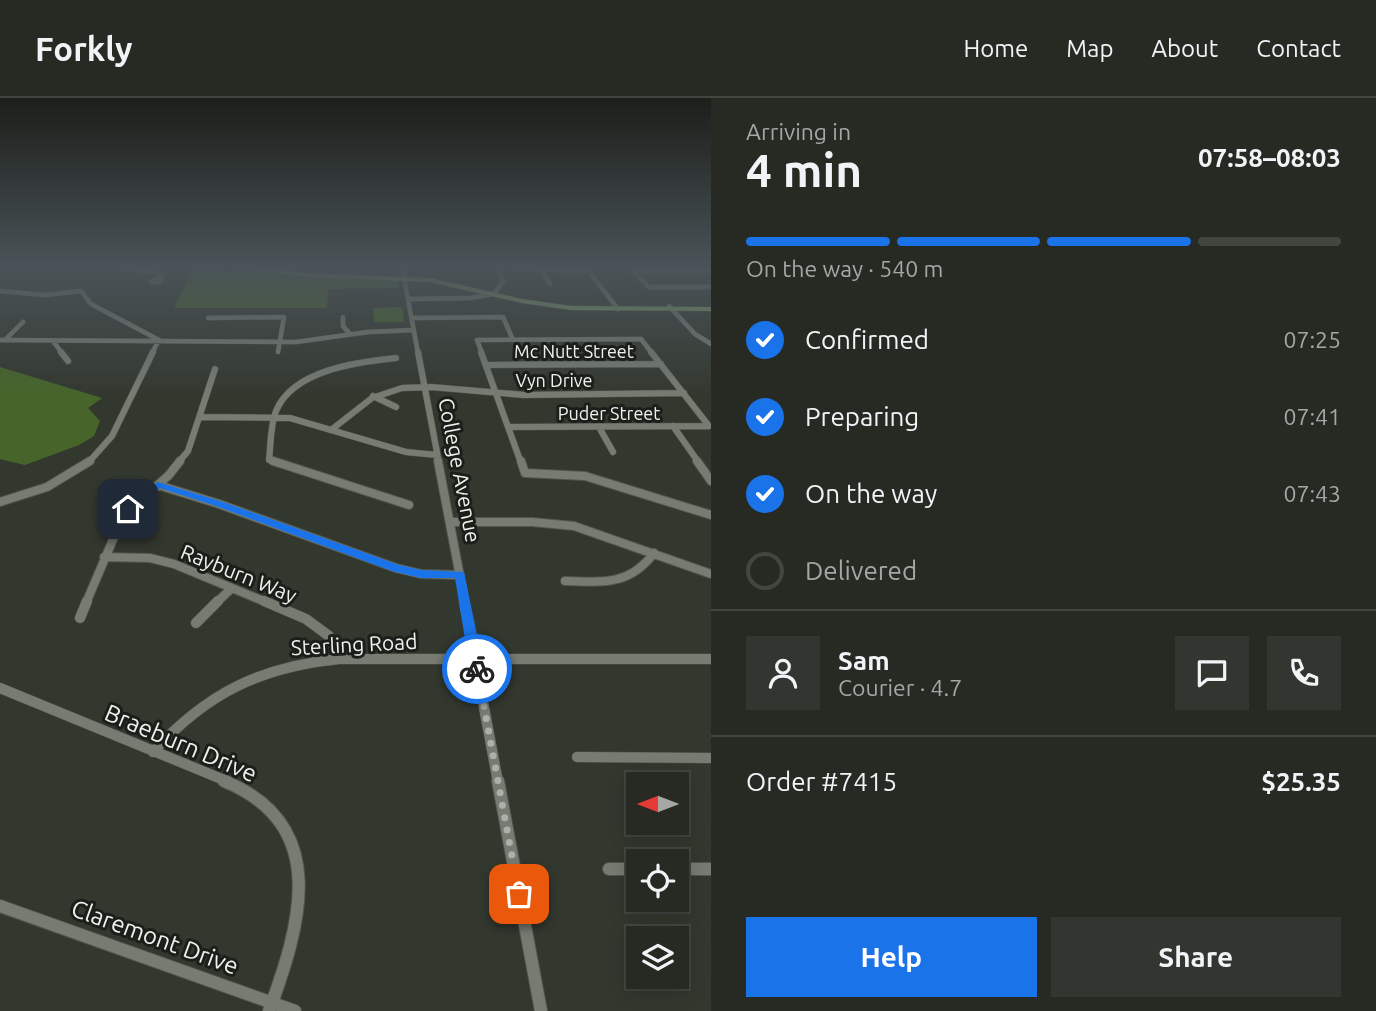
<!DOCTYPE html>
<meta charset="utf-8">
<style>
body{margin:0;font-family:Ubuntu,sans-serif;background:#323630;color:#f1f3f6;height:100vh;display:flex;flex-direction:column;font-size:26px;white-space:nowrap}
*{box-sizing:border-box;margin:0}
p{font-size:23px;color:#a4a7a6}
.icon{flex:none;width:38px;height:38px;fill:none;stroke:currentColor;stroke-width:2;stroke-linecap:round;stroke-linejoin:round}
.map{position:relative;flex:1;overflow:hidden}
.details{display:flex;flex-direction:column;background:#262a23;width:665px}
.details>*{flex:none}
.needle{width:46px;rotate:270deg}
.tools{position:absolute;left:626px;top:674px;display:grid;gap:14px}
.tools a{display:grid;place-items:center;width:63px;height:63px;border-radius:0px;background:#262a23;box-shadow:0 4px 18px #0003,0 0 0 2px #424641;font-size:35px}
.pin{position:absolute;display:grid;place-items:center;width:60px;height:60px;color:#fff;margin:-30px;border-radius:14px;box-shadow:0 4px 10px #0006}
.courier{position:absolute;display:grid;place-items:center;width:70px;height:70px;margin:-35px;border:5px solid #1a73e8;border-radius:50%;background:#fff;color:#222;box-shadow:0 2px 9px #0007}
.summary em{font-style:normal;font-weight:700}
.summary div{display:flex;flex-direction:column-reverse}
.summary{display:flex;align-items:center;justify-content:space-between;height:119px;padding:0 35px}
h1{font-size:46px;font-weight:700;line-height:52px}
.bar{display:grid;grid-template-columns:repeat(4,1fr);gap:10px 7px;align-content:center;height:84px;padding:0 35px}
.bar i{height:9px;border-radius:5px;background:#424641}
.bar .on{background:#1a73e8}
.bar p{grid-column:span 4}
.line{display:flex;align-items:center;gap:18px;padding:0 35px;border-top:2px solid #424641}
.line div{flex:1}
.round{display:grid;place-items:center;flex:none;width:74px;height:74px;border-radius:0px;background:#323630}
ol{padding:0 35px;list-style:none}
li{display:flex;align-items:center;gap:21px;height:77px}
li p{margin-inline-start:auto}
li .icon{padding:7px;border-radius:50%;background:#1a73e8;color:#fff;stroke-width:4}
li:last-child{color:#a4a7a6}
li i{width:38px;height:38px;border:4px solid #424641;border-radius:50%}
.primary-button{display:flex;gap:14px;margin-top:auto;padding:14px 35px}
.primary-button a{flex:1;height:80px;border-radius:0px;background:#1a73e8;color:#fff;font-size:28px;font-weight:700;line-height:80px;text-align:center}
.primary-button a+a{background:#323630;color:#f1f3f6}
header{display:flex;align-items:center;gap:42px;box-sizing:border-box;height:98px;padding:0 35px;background:#262a23;border-bottom:2px solid #424641}
header strong{font-size:33px}
nav{display:flex;gap:38px;margin-inline-start:auto;font-size:24px}
main{display:flex;flex:1;min-height:0}
.map>svg:first-child{display:block}
.green{fill:#47652b}
.lines{fill:none;stroke-linecap:round;stroke-linejoin:round}
.minor-far4-casing{stroke:#52564e;stroke-width:5}
.minor-far3-casing{stroke:#52564e;stroke-width:7}
.minor-far2-casing{stroke:#52564e;stroke-width:10}
.minor-far1-casing{stroke:#52564e;stroke-width:11}
.minor-casing{stroke:#52564e;stroke-width:14}
.major-casing{stroke:#52564e;stroke-width:1}
.minor-far4{stroke:#777c73;stroke-width:4.5}
.minor-far3{stroke:#777c73;stroke-width:6}
.minor-far2{stroke:#777c73;stroke-width:8}
.minor-far1{stroke:#777c73;stroke-width:10}
.minor{stroke:#777c73;stroke-width:12}
.major{fill:#84a16b;fill-rule:evenodd}
.route{fill:#1a73e8}
.done{stroke:#adb0aa;stroke-width:7;stroke-dasharray:0 12.6}
.labels{text-anchor:middle;dominant-baseline:central;stroke-width:6;stroke-linejoin:round;paint-order:stroke}
.far-street-label{font-size:18px;fill:#eef1ec;stroke:#1c1e1a}
.street-label{font-size:21px;fill:#eef1ec;stroke:#1c1e1a}
.near-street-label{font-size:24px;fill:#eef1ec;stroke:#1c1e1a}
</style>
<header>
<strong>Forkly</strong>
<nav><a>Home</a><a>Map</a><a>About</a><a>Contact</a></nav>
</header>
<main>
<div class="map">
<svg width="711" height="913" viewBox="0 0 711 913">
<rect width="100%" height="100%" fill="#33382f"/>
<path class="green" d="M195,169L398,182L399,190L328,191L327,210H174Z
M402,209L404,224H374L373,210Z
M0,269L102,300L88,310L100,323L94,338L79,347L25,367L0,361Z"/>
<g class="lines">
<defs>
<path id="minor-far4" d="M122,169L160,175L159,178
M402,169L418,255
M496,169L503,184L496,193
M499,169L588,173
M630,169L649,189H711
M586,170L618,211
M542,172L550,186
M634,173H711
M159,178L163,179L160,184H151Z
M0,193L45,197L81,193L91,206L159,242L152,255
M408,201L471,200L492,196
M669,208L695,236L711,246
M343,219V228L350,236
M208,220L284,219L278,254
M412,220L503,219L513,242
M0,242L296,244L368,234L414,232
M5,242L23,224
M53,243L62,255
M482,255L477,242L641,241L652,255"/>
<path id="minor-far3" d="M61,254L68,263
M418,254L439,365
M481,254L521,365
M651,254L709,328
M486,267L661,266
M373,298L396,309
M200,319L290,320L406,354L437,357
M673,328L699,365
M508,329L709,328
M599,329L613,354
M331,332L372,300L402,290L431,289L524,297L684,295
M88,365L112,338L153,254
M178,365L188,353L215,271
M278,365L269,362C271,346 270,328 276,313C293,272 357,264 396,260"/>
<path id="minor-far2" d="M273,363L409,407
M438,363L465,505
M521,363L525,375L585,378L711,417
M697,363L711,383
M158,387L219,406L396,470L421,476L460,477
M0,404L47,389L90,363
M450,424H532L574,428L711,476
M104,459L150,460L174,466L268,505
M565,483C603,484 629,488 654,455
M86,505L123,418L169,377L180,363
M216,505L232,490"/>
<path id="minor-far1" d="M264,503L306,521L329,538L339,561
M464,503L498,684
M80,520L87,503
M196,525L218,503
M0,590L229,684
M153,654C207,595 260,569 339,561H711
M577,659L711,660"/>
<path id="minor" d="M224,683C332,727 300,828 269,913
M498,683L541,913
M609,771H639
M677,771H711
M0,808L295,913"/>
<path id="major" d="M231,169H246L309,175L430,180L522,201L571,208L711,209V213L571,212L522,205L430,184L309,179L233,170Z"/>
</defs>
<use href="#minor-far4" class="minor-far4-casing"/>
<use href="#minor-far3" class="minor-far3-casing"/>
<use href="#minor-far2" class="minor-far2-casing"/>
<use href="#minor-far1" class="minor-far1-casing"/>
<use href="#minor" class="minor-casing"/>
<use href="#major" class="major-casing"/>
<use href="#minor-far4" class="minor-far4"/>
<use href="#minor-far3" class="minor-far3"/>
<use href="#minor-far2" class="minor-far2"/>
<use href="#minor-far1" class="minor-far1"/>
<use href="#minor" class="minor"/>
<use href="#major" class="major"/>
</g>
<linearGradient id="sky" x2="0" y2="1"><stop stop-color="#1c1f1a"/><stop offset="0.57" stop-color="#4a5358"/><stop offset="1" stop-color="#4a5358" stop-opacity="0"/></linearGradient>
<rect width="711" height="297" fill="url(#sky)"/>
<path class="route" d="M158,384L223,404L399,467L421,472L464,474L484,571L482,574H472L470,571L455,480H421L392,473L216,408L160,390L132,413H125V409Z"/>
<g class="lines">
<path class="done" d="M477,571L519,796"/>
</g>
<g class="labels">
<g class="far-street-label">
<text x="574" y="253">Mc Nutt Street</text>
<text x="554" y="282">Vyn Drive</text>
<text x="609" y="315">Puder Street</text>
</g>
<g class="street-label">
<text transform="translate(460 372) rotate(79)">College Avenue</text>
<text transform="translate(239 475) rotate(22)">Rayburn Way</text>
<text transform="translate(354 546) rotate(-3)">Sterling Road</text>
</g>
<g class="near-street-label">
<text transform="translate(181 645) rotate(23)">Braeburn Drive</text>
<text transform="translate(155 839) rotate(20)">Claremont Drive</text>
</g>
</g>
</svg>
<div class="tools">
<a><svg class="needle" viewBox="-14 -14 28 28"><path d="M0-13l5 13h-10z" fill="#e53935"/><path d="M0 13l5-13h-10z" fill="#a4a7a6"/></svg></a>
<a><svg class="icon" aria-label="locate" viewBox="0 0 24 24"><circle cx="12" cy="12" r="6"/><path d="M12 2v4M12 18v4M2 12h4M18 12h4"/></svg></a>
<a><svg class="icon" aria-label="layers" viewBox="0 0 24 24"><path d="M12 4l9 5-9 5-9-5zM3 14l9 5 9-5"/></svg></a>
</div>
<div class="pin" style="left:519px;top:796px;background:#ea580c"><svg class="icon" aria-label="bag" viewBox="0 0 24 24"><path d="M5 8h14l-1 12H6zM9 8a3 3 0 0 1 6 0"/></svg></div>
<div class="pin" style="left:128px;top:411px;background:#1f2937"><svg class="icon" aria-label="home" viewBox="0 0 24 24"><path d="M3 11l9-7 9 7M6 9v11h12V9"/></svg></div>
<div class="courier" style="left:477px;top:571px"><svg class="icon" aria-label="bike" viewBox="0 0 24 24"><circle cx="6" cy="16" r="4"/><circle cx="18" cy="16" r="4"/><path d="M6 16l4-8h5l3 8M10 8l3 8H6M13 5h3"/></svg></div>
</div>
<section class="details">
<div class="summary"><div><h1>4 min</h1><p>Arriving in</p></div><em>07:58–08:03</em></div>
<div class="bar"><i class="on"></i><i class="on"></i><i class="on"></i><i></i><p>On the way · 540 m</p></div>
<ol>
<li><svg class="icon" aria-label="check" viewBox="0 0 24 24"><path d="M5 12l5 5 9-10"/></svg>Confirmed<p>07:25</p></li>
<li><svg class="icon" aria-label="check" viewBox="0 0 24 24"><path d="M5 12l5 5 9-10"/></svg>Preparing<p>07:41</p></li>
<li><svg class="icon" aria-label="check" viewBox="0 0 24 24"><path d="M5 12l5 5 9-10"/></svg>On the way<p>07:43</p></li>
<li><i></i>Delivered</li>
</ol>
<div class="line" style="height:126px"><a class="round"><svg class="icon" aria-label="person" viewBox="0 0 24 24"><circle cx="12" cy="8" r="4"/><path d="M4 21q1-7 8-7t8 7"/></svg></a><div><b>Sam</b><p>Courier · 4.7</p></div><a class="round"><svg class="icon" aria-label="chat" viewBox="0 0 24 24"><path d="M4 5h16v11H9l-5 4z"/></svg></a><a class="round"><svg class="icon" aria-label="phone" viewBox="0 0 24 24"><path d="M5 4h4l2 5-3 2q2 4 5 5l2-3 5 2v4C11 20 4 13 5 4z"/></svg></a></div>
<div class="line" style="height:91px"><div>Order #7415</div><b>$25.35</b></div>
<div class="primary-button"><a>Help</a><a>Share</a></div>
</section>
</main>
